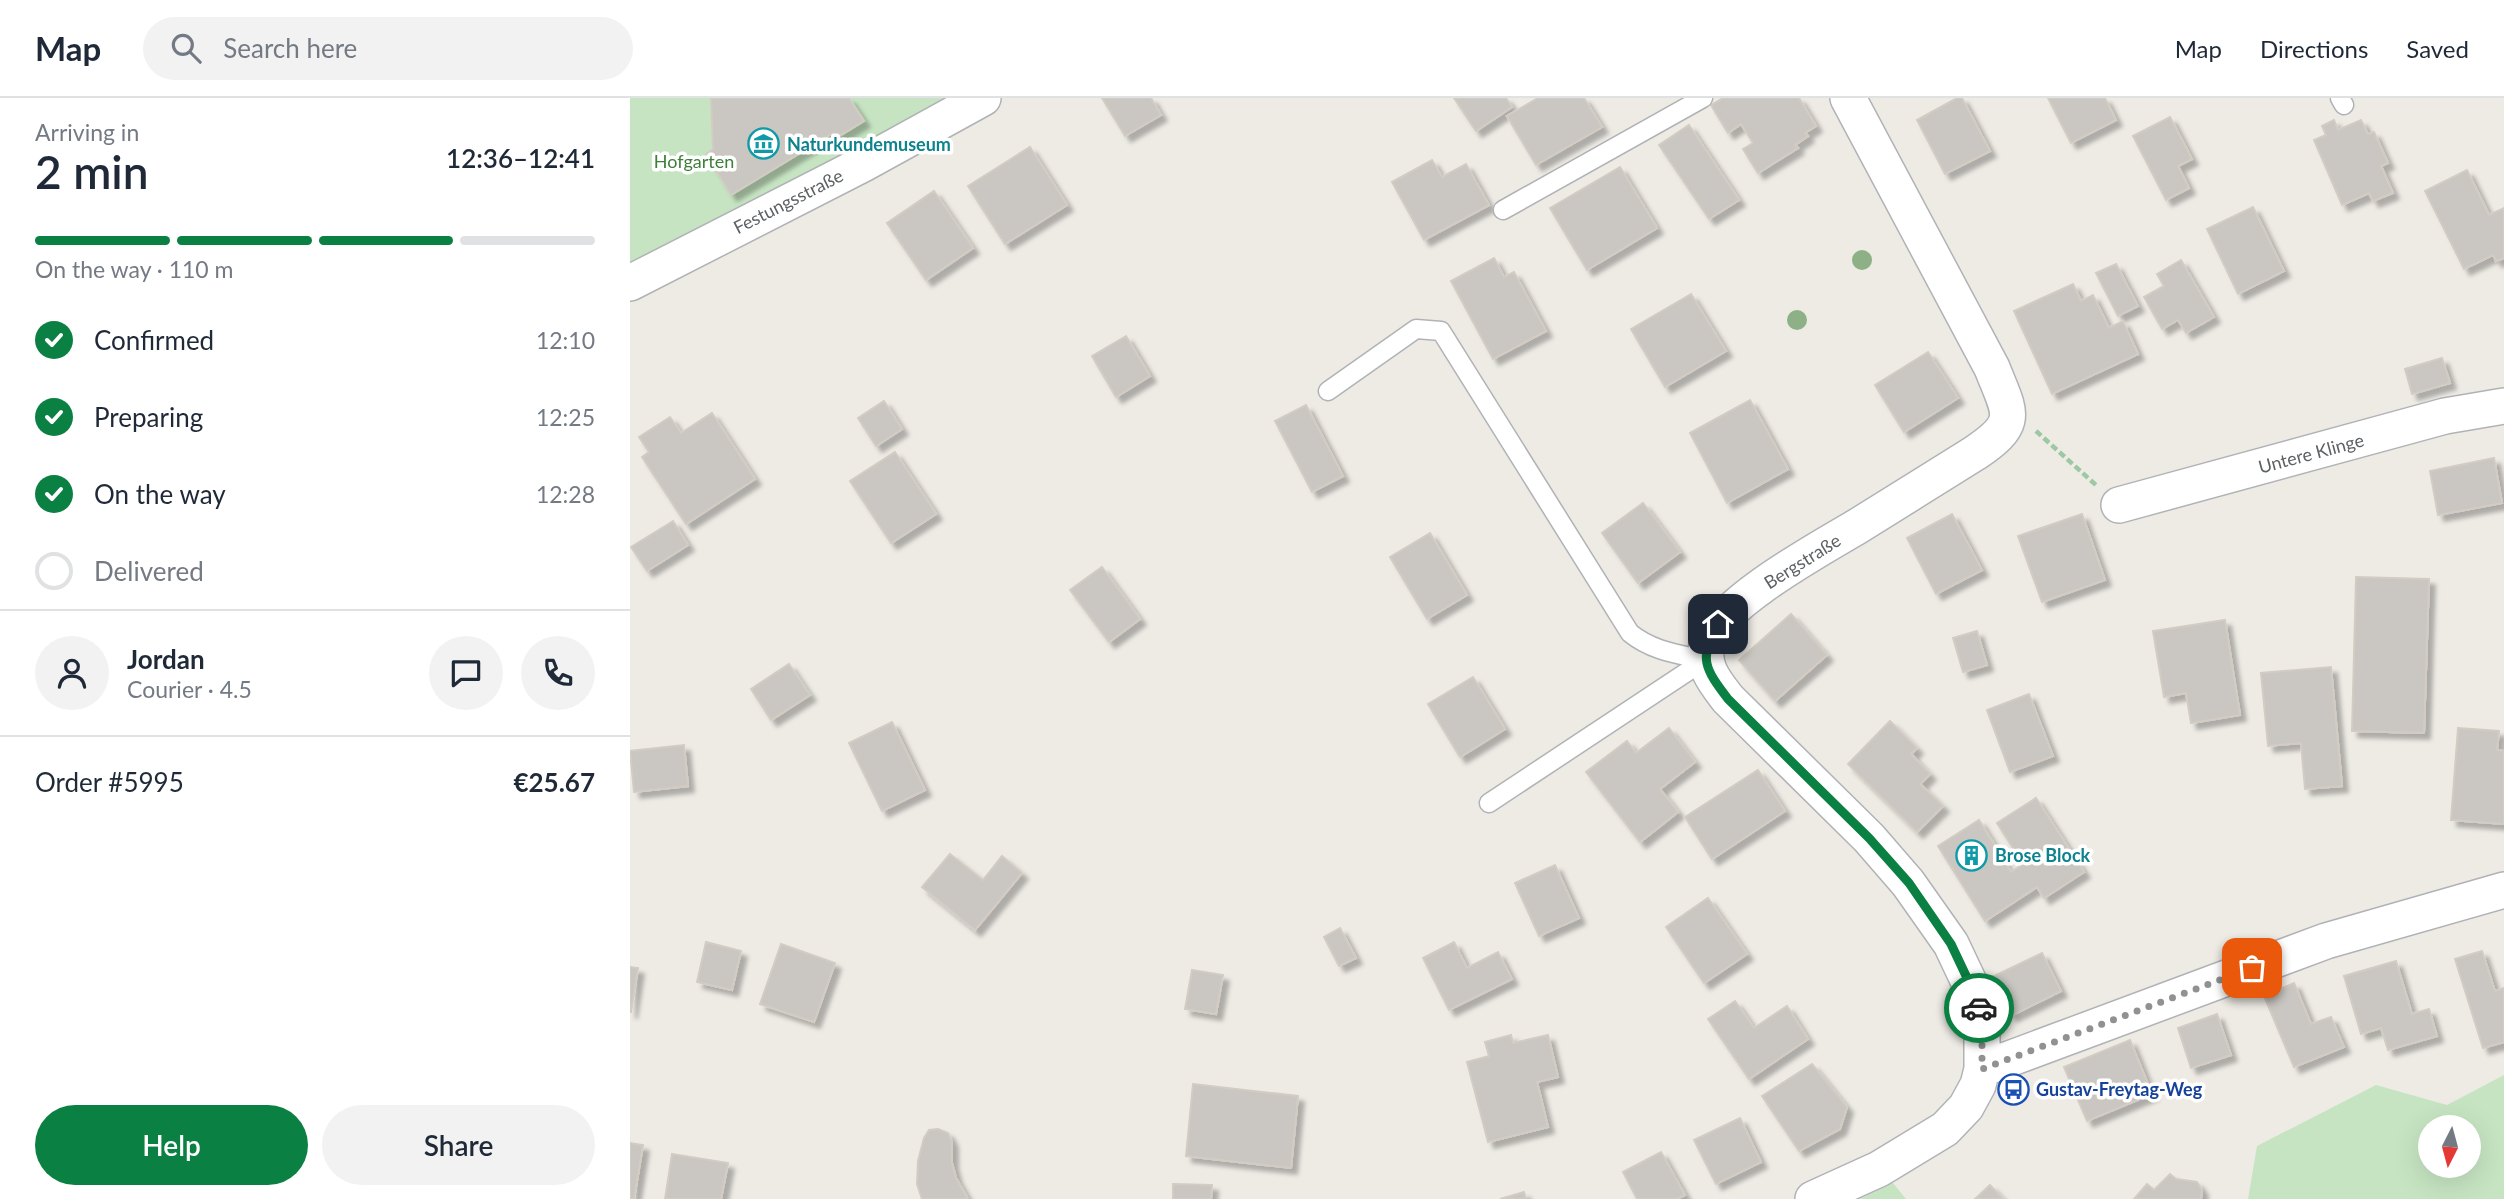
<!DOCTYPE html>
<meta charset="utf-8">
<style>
body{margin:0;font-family:Lato,sans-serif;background:#f2f2f3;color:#1f2937;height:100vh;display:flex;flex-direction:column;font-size:26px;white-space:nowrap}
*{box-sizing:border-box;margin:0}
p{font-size:23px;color:#747a83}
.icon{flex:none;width:38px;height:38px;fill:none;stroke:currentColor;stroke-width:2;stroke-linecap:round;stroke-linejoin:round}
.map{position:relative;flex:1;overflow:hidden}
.side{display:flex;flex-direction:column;background:#fff;width:630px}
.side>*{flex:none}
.needle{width:46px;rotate:186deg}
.buttons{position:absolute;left:1788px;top:1017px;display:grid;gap:14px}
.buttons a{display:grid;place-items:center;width:63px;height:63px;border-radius:50%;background:#fff;box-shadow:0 7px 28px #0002;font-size:35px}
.pin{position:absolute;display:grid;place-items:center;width:60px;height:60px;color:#fff;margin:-30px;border-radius:14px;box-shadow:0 4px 10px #0006}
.courier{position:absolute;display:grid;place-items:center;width:70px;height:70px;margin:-35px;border:5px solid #0b8043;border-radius:50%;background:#fff;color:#222;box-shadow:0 2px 9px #0007}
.head em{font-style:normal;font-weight:600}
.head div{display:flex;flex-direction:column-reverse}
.head{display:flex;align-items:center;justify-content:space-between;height:119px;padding:0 35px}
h1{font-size:46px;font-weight:600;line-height:52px}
.bar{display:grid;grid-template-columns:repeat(4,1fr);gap:10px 7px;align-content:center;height:84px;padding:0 35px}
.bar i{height:9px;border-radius:5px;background:#e0e1e3}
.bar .on{background:#0b8043}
.bar p{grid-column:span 4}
.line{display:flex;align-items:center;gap:18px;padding:0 35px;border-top:2px solid #e0e1e3}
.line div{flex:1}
.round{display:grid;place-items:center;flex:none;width:74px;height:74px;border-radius:37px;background:#f2f2f3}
ol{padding:0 35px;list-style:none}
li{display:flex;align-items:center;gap:21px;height:77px}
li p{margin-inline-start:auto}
li .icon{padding:7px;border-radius:50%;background:#0b8043;color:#fff;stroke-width:4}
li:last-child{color:#747a83}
li i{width:38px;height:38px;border:4px solid #e0e1e3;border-radius:50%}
.cta{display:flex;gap:14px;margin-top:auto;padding:14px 35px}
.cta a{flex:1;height:80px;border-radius:42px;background:#0b8043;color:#fff;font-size:28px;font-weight:600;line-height:80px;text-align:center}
.cta a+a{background:#f2f2f3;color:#1f2937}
header{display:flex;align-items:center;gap:42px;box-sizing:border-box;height:98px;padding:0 35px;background:#fff;border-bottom:2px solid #e0e1e3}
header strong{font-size:33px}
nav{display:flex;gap:38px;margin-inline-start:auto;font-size:24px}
.search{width:490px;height:63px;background:#f2f2f3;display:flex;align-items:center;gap:18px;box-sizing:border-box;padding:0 24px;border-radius:38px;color:#747a83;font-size:26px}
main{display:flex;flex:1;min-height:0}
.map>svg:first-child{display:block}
.green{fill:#c6e4c2;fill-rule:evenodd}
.building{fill:#cac6c1;stroke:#d3ccc3;stroke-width:2;filter:url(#shadow)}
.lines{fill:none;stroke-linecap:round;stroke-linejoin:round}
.lane-casing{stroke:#b0b3b6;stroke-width:21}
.street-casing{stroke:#b0b3b6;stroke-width:38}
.path{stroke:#9dc8a4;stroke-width:4.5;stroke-dasharray:7 3.5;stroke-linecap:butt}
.lane{stroke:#fff;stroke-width:18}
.street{stroke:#fff;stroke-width:35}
.tree{fill:#8db086}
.done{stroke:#909191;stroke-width:7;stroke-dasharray:0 12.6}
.route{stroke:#0b8043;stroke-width:9}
.labels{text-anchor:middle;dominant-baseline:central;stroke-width:7;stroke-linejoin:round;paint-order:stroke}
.culture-label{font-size:18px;font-weight:bold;fill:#0d838f;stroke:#fff;text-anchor:start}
.park-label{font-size:18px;fill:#3e8038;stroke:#fff}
.street-label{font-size:18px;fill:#5d6164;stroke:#fff}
.transit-label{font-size:18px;font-weight:bold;fill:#164399;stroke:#fff;text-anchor:start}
</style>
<header>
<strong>Map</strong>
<div class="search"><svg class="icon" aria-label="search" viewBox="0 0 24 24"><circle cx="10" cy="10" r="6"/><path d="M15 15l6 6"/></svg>Search here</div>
<nav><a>Map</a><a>Directions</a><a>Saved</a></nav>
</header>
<main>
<section class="side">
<div class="head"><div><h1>2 min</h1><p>Arriving in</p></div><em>12:36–12:41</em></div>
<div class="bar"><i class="on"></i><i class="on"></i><i class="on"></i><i></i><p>On the way · 110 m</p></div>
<ol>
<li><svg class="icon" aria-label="check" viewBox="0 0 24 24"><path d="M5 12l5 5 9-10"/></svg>Confirmed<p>12:10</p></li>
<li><svg class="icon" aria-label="check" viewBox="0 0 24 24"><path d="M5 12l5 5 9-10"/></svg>Preparing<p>12:25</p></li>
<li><svg class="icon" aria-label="check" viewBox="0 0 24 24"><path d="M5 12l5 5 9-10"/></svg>On the way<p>12:28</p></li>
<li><i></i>Delivered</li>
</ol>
<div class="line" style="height:126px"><a class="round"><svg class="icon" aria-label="person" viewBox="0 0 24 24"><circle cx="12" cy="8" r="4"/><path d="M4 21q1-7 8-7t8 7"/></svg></a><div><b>Jordan</b><p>Courier · 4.5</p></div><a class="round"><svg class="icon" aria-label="chat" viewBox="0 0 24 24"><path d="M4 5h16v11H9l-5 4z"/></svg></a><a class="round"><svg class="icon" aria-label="phone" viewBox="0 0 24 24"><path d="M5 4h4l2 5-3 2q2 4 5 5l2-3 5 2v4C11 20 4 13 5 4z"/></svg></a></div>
<div class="line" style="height:91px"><div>Order #5995</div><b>€25.67</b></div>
<div class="cta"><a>Help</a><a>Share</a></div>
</section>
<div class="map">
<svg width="1874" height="1101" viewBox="0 0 1874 1101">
<defs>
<filter id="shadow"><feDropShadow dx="6" dy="6" stdDeviation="2" flood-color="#0004"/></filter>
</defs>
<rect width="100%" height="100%" fill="#eeebe5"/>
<path class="green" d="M0,0H325L0,169Z
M1874,977V1101H1618L1627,1048L1746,987L1817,1007ZM1801,1029H1839V1068H1801Z
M1263,1085L1276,1101H1230Z"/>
<path class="building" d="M81,0H219L234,23L206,40L203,35L101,97L76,56L83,51Z
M472,0H521L531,17L495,38Z
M824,0H876L882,9L846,33Z
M908,0H954L972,29L906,67L877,18Z
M1093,0H1169L1186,28L1175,35L1178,38L1165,47L1168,50L1128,75L1113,51L1123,45L1111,26L1098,35L1081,7Z
M1327,0H1332L1360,53L1315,76L1287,22Z
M1418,0H1475L1486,22L1441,45Z
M1540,19L1562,61L1548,68L1559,90L1536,102L1503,38Z
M1704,22L1708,32L1731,22L1738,36L1744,34L1758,65L1751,68L1763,95L1743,103L1739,95L1712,107L1684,42L1696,37L1692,28Z
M1059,27L1109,102L1079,121L1029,47Z
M400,49L437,107L375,146L338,88Z
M802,62L812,79L836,66L859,107L794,142L762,84Z
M990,69L1027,130L957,172L920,110Z
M1837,72L1859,117L1874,110V160L1866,163L1863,157L1834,171L1795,93Z
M304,93L343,150L296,182L257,125Z
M1623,109L1654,173L1608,196L1577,131Z
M864,160L874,179L884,174L916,233L863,261L821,183Z
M1551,162L1584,219L1556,235L1548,222L1532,231L1514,199L1534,188L1527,176Z
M1486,166L1508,208L1488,218L1466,175Z
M1443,186L1451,203L1463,197L1479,230L1493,223L1508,256L1422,296L1384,213Z
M1061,196L1096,253L1035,289L1001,231Z
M496,238L520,278L486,299L462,258Z
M1298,254L1328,300L1274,334L1245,287Z
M1812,260L1820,285L1782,296L1775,271Z
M1120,302L1158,371L1097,405L1060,335Z
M254,303L272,331L246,348L228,320Z
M676,307L713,378L682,394L645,323Z
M82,315L125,381L56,426L12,359L19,354L9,339L40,319L51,335Z
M265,354L306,416L261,445L220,383Z
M1864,360L1872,405L1808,417L1800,373Z
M1013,405L1050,454L1008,485L972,435Z
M1322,416L1352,472L1306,496L1277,440Z
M1452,416L1475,482L1412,504L1388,438Z
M43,423L58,447L17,473L1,449Z
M800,435L837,497L797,521L760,459Z
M472,469L510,521L479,544L440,492Z
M1726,479L1799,481L1794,635L1722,633Z
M1161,516L1197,557L1145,603L1109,562Z
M1595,522L1610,617L1561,625L1556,595L1534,599L1523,533Z
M1347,533L1357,567L1333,574L1323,540Z
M159,566L180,597L141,622L121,591Z
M1701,569L1712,688L1675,691L1671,645L1638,648L1631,575Z
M843,579L875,631L830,659L798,606Z
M1399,596L1423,658L1380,674L1357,612Z
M1260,623L1287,650L1281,656L1300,676L1290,686L1313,708L1287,734L1218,666Z
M262,624L295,692L252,713L219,645Z
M1039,630L1065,664L1030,691L1048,714L1010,744L956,674L997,643L1006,655Z
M1828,630L1869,633L1867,652L1874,653V726L1821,722Z
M54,647L58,688L4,694L0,653Z
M1128,672L1155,713L1082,761L1055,719Z
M1406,700L1454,774L1414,800L1407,789L1355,823L1308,748L1349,722L1381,774L1393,766L1367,725Z
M320,756L353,782L372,758L392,775L345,832L292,789Z
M925,767L949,820L909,838L885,785Z
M1078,800L1117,856L1074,885L1036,829Z
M710,830L726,860L709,868L694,839Z
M76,844L111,853L102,892L67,884Z
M824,844L837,870L868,854L882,881L819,912L793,860Z
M151,846L205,865L184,924L130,906Z
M1852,853L1865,893L1874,890V944L1853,950L1825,861Z
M1412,855L1431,893L1381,918L1362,879Z
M1766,863L1782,916L1799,911L1807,938L1758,952L1751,930L1731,936L1714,878Z
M0,869L8,870L1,914H0Z
M562,872L593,877L586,916L555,911Z
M1664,885L1681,926L1701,919L1714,949L1664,969L1634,898Z
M1105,903L1124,930L1157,908L1178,941L1119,981L1078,921Z
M1587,916L1601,957L1561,970L1548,930Z
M881,937L883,945L918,937L928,979L907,984L918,1029L858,1044L837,964L859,958L855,944Z
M1500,942L1522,996L1457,1023L1434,969Z
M1182,966L1217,1009L1210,1031L1169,1053L1132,998Z
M563,986L668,998L661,1070L556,1058Z
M1110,1020L1131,1064L1086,1086L1064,1042Z
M308,1031L318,1035L322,1044V1065L326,1080L338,1101H292L287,1086L288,1063L294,1040L299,1032Z
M0,1045L13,1047L4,1101H0Z
M1031,1054L1055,1097L1047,1101H1007L993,1074Z
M42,1056L98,1065L91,1101H35Z
M1540,1076L1546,1081L1567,1084L1572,1092L1571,1101H1504L1517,1086L1524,1092Z
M543,1086L582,1087L581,1101H543Z
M1360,1087L1373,1101H1345Z
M894,1094L896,1101H870Z"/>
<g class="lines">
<defs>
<path id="lane" d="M1710,0L1714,7
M873,112L1073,0
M698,293L786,231L811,233L1000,535C1022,553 1048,556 1075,562
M859,705L1075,562"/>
<path id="street" d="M0,185L233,66L353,0
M1489,407L1815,318L1874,308
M1352,971L1696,843L1874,792
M1183,1101L1249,1071L1315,1031L1336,1009L1348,987L1352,971V929L1347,901L1321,846L1278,785L1239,740L1098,601C1085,584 1070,567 1078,544C1090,505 1191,450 1228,428C1267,404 1306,379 1345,355C1391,324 1380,316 1362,270L1218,0"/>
</defs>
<use href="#lane" class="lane-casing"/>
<use href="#street" class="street-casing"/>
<path class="path" d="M1406,333L1467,388"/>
<use href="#lane" class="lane"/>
<use href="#street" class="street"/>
</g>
<g class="tree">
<circle cx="1232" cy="162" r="10"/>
<circle cx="1167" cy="222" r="10"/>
</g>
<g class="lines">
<path class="done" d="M1349,910L1352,929V971L1622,870"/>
<path class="route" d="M1088,526C1068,560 1075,571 1098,601L1239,740L1279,785L1321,846L1347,901L1349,910"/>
</g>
<defs>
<symbol id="museum-ring" viewBox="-11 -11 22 22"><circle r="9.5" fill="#fff" stroke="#0f9aa8" stroke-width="1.5"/><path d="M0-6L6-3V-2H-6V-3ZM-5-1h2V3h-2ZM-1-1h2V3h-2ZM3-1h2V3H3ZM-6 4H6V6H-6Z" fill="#0f9aa8"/></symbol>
<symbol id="building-ring" viewBox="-11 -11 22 22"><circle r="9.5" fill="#fff" stroke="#0f9aa8" stroke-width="1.5"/><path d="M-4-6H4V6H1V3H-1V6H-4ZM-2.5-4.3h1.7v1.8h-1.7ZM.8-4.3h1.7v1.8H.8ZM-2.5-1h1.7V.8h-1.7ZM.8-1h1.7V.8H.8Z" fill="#0f9aa8"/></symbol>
<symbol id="bus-ring" viewBox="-11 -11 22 22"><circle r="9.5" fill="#fff" stroke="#1a4fb4" stroke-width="1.5"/><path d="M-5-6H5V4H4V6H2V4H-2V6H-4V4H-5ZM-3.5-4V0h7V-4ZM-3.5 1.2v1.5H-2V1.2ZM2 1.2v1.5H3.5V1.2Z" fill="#1a4fb4"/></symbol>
</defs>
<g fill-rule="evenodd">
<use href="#museum-ring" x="116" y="28" width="35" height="35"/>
<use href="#building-ring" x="1324" y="740" width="35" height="35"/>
<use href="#bus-ring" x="1366" y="974" width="35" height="35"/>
</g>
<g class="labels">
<g class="culture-label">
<text x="157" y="46">Naturkundemuseum</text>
<text x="1365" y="757">Brose Block</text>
</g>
<g class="park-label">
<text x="64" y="63">Hofgarten</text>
</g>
<g class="street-label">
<text transform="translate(158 103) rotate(-27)">Festungsstraße</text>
<text transform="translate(1681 355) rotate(-15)">Untere Klinge</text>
<text transform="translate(1172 463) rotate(-32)">Bergstraße</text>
</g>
<g class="transit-label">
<text x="1406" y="991">Gustav-Freytag-Weg</text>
</g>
</g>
</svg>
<div class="buttons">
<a><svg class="needle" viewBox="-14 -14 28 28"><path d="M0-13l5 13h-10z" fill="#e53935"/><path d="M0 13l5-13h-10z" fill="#747a83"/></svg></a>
</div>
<div class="pin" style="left:1622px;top:870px;background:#ea580c"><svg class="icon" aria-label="bag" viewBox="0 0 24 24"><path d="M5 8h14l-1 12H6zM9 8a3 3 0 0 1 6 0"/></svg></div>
<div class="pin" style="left:1088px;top:526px;background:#1f2937"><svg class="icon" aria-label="home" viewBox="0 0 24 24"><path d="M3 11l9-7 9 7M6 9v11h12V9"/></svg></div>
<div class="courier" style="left:1349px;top:910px"><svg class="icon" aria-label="car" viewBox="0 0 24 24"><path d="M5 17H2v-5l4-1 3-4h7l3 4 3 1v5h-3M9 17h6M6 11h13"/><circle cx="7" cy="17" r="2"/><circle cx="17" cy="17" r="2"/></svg></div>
</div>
</main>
